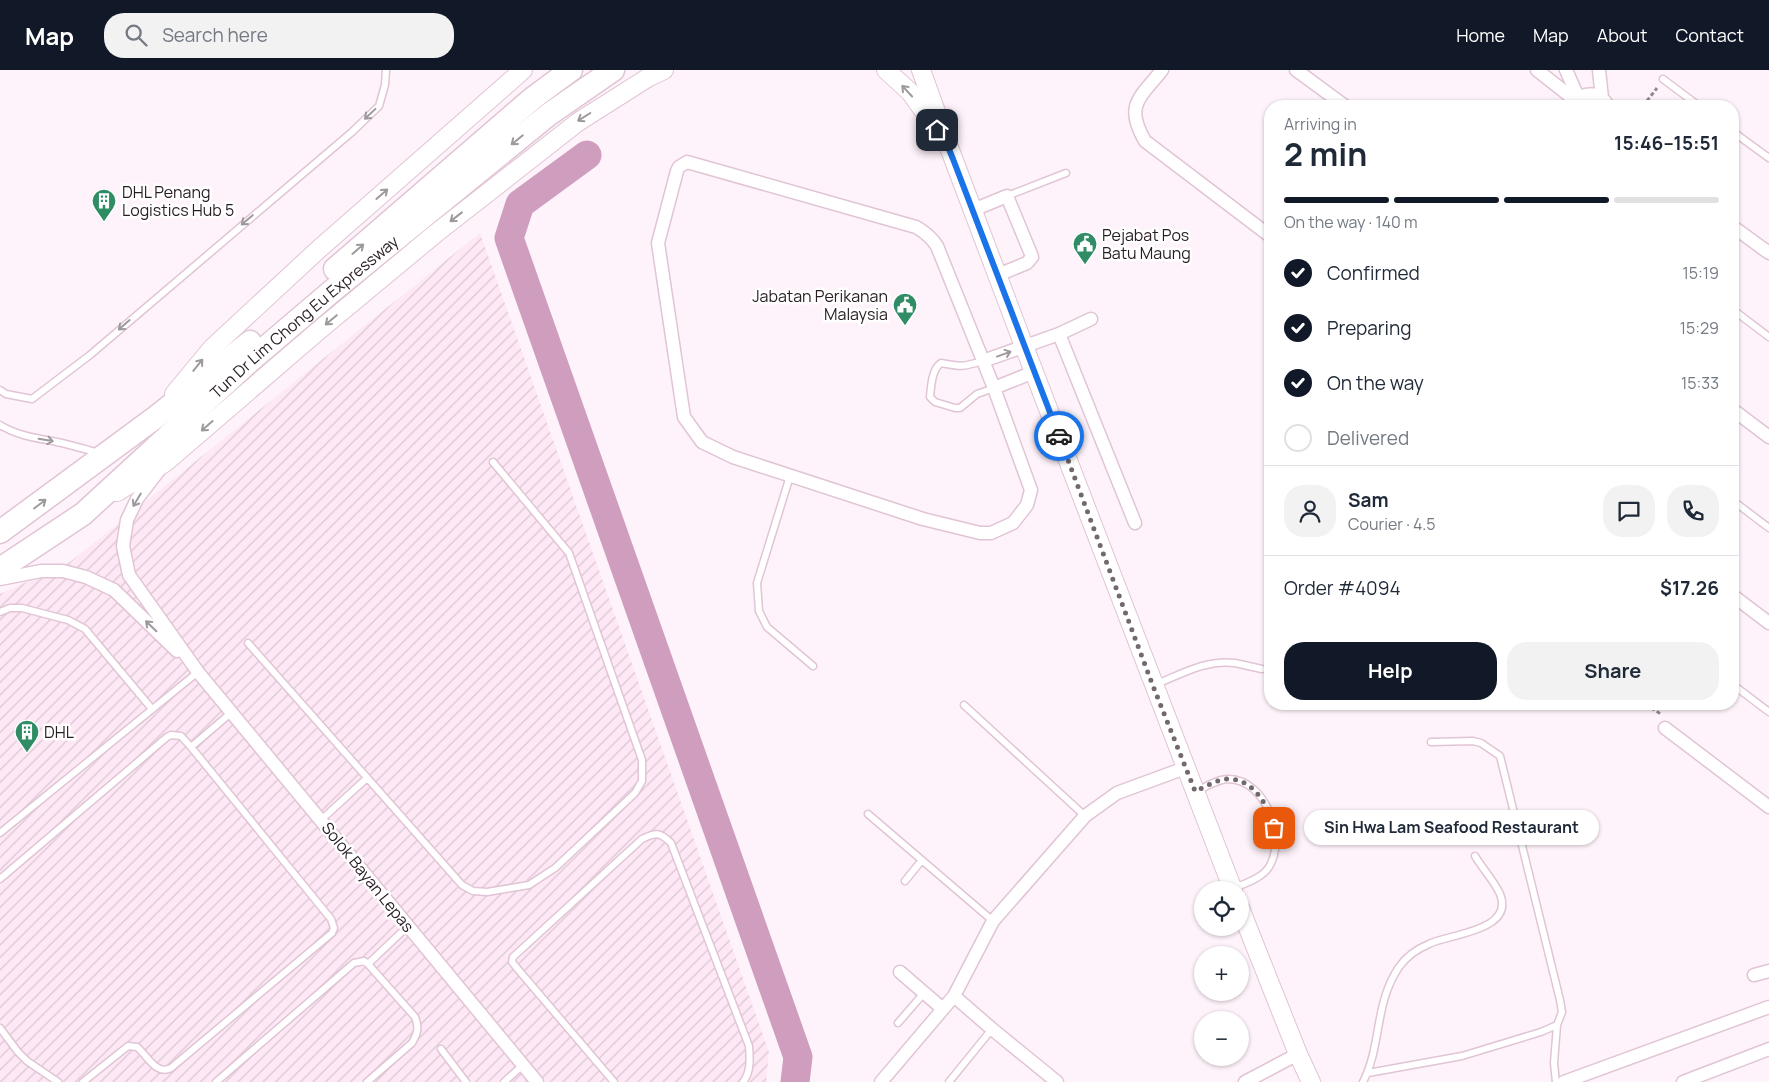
<!DOCTYPE html>
<meta charset="utf-8">
<style>
body{margin:0;font-family:Manrope,sans-serif;background:#f2f2f3;color:#1f2937;height:100vh;display:flex;flex-direction:column;font-size:19px;white-space:nowrap}
*{box-sizing:border-box;margin:0}
p{font-size:16px;color:#747a83}
.icon{flex:none;width:28px;height:28px;fill:none;stroke:currentColor;stroke-width:2;stroke-linecap:round;stroke-linejoin:round}
.map{position:relative;flex:1;overflow:hidden}
.panel{position:absolute;left:1264px;top:30px;width:475px;height:610px;display:flex;flex-direction:column;background:#fff;border-radius:20px;box-shadow:0 1px 4px #0004}
.panel>*{flex:none}
.buttons{position:absolute;left:1194px;top:811px;display:grid;gap:10px}
.buttons a{display:grid;place-items:center;width:55px;height:55px;border-radius:50%;background:#fff;box-shadow:0 1px 4px #0004;font-size:25px}
.pin{position:absolute;display:grid;place-items:center;width:42px;height:42px;color:#fff;margin:-21px;border-radius:10px;box-shadow:0 2px 8px #0006}
.courier{position:absolute;display:grid;place-items:center;width:50px;height:50px;margin:-25px;border:4px solid #1a73e8;border-radius:50%;background:#fff;color:#222;box-shadow:0 1px 6px #0007}
.bubble{position:absolute;height:35px;border-radius:18px;background:#fff;box-shadow:0 1px 4px #0004;font-size:16px;font-weight:700;line-height:35px;text-align:center}
.summary em{font-style:normal;font-weight:700}
.summary div{display:flex;flex-direction:column-reverse}
.summary{display:flex;align-items:center;justify-content:space-between;height:85px;padding:0 20px}
h1{font-size:32px;font-weight:700;line-height:38px}
.bar{display:grid;grid-template-columns:repeat(4,1fr);gap:8px 5px;align-content:center;height:60px;padding:0 20px}
.bar i{height:6px;border-radius:4px;background:#e0e1e3}
.bar .selected{background:#111827}
.bar p{grid-column:span 4}
.line{display:flex;align-items:center;gap:12px;padding:0 20px;border-top:1px solid #e0e1e3}
.line div{flex:1}
.round{display:grid;place-items:center;flex:none;width:52px;height:52px;border-radius:20px;background:#f2f2f3}
ol{padding:0 20px;list-style:none}
li{display:flex;align-items:center;gap:15px;height:55px}
li p{margin-inline-start:auto}
li .icon{padding:5px;border-radius:50%;background:#111827;color:#fff;stroke-width:4}
li:last-child{color:#747a83}
li i{width:28px;height:28px;border:2px solid #e0e1e3;border-radius:50%}
.primary-button{display:flex;gap:10px;margin-top:auto;padding:10px 20px}
.primary-button a{flex:1;height:58px;border-radius:20px;background:#111827;color:#fff;font-size:20px;font-weight:700;line-height:58px;text-align:center}
.primary-button a+a{background:#f2f2f3;color:#1f2937}
header{display:flex;align-items:center;gap:30px;box-sizing:border-box;height:70px;padding:0 25px;background:#111827;color:#fff}
header strong{font-size:24px}
nav{display:flex;gap:28px;margin-inline-start:auto;font-size:18px}
.search{width:350px;height:45px;background:#f2f2f3;display:flex;align-items:center;gap:12px;box-sizing:border-box;padding:0 18px;border-radius:20px;color:#747a83;font-size:19px}
.map>svg:first-child{display:block}
.industrial{fill:url(#industrial-furrows)}
.lines{fill:none;stroke-linecap:round;stroke-linejoin:round}
.river{stroke:#cf9dbd;stroke-width:29}
.lane-casing{stroke:#e1c4d5;stroke-width:9}
.street-casing{stroke:#e1c4d5;stroke-width:15}
.secondary-casing{stroke:#e1c4d5;stroke-width:20}
.highway-casing{stroke:#e1c4d5;stroke-width:25}
.path{stroke:#93888f;stroke-width:3;stroke-dasharray:4 2.5;stroke-linecap:butt}
.lane{stroke:#fff;stroke-width:6}
.street{stroke:#fff;stroke-width:12}
.secondary{stroke:#fff;stroke-width:18}
.highway{stroke:#fff;stroke-width:22}
.oneway{stroke:#9e999c}
.done{stroke:#72686e;stroke-width:5;stroke-dasharray:0 9}
.route{stroke:#1a73e8;stroke-width:6}
.labels{text-anchor:middle;dominant-baseline:central;stroke-width:5;stroke-linejoin:round;paint-order:stroke}
.poi-label{font-size:16px;fill:#271d23;stroke:#fff;text-anchor:start}
.street-label{font-size:16px;fill:#271d23;stroke:#fff}
</style>
<header>
<strong>Map</strong>
<div class="search"><svg class="icon" aria-label="search" viewBox="0 0 24 24"><circle cx="10" cy="10" r="6"/><path d="M15 15l6 6"/></svg>Search here</div>
<nav><a>Home</a><a>Map</a><a>About</a><a>Contact</a></nav>
</header>
<div class="map">
<svg width="1769" height="1012" viewBox="0 0 1769 1012">
<defs>
<pattern id="industrial-furrows" width="10" height="10" patternUnits="userSpaceOnUse" patternTransform="scale(1.25)"><rect width="10" height="10" fill="#fee8f5"/><path d="M-1 1l2-2M0 10L10 0M9 11l2-2" fill="none" stroke="#dac7d2"/></pattern>
</defs>
<rect width="100%" height="100%" fill="#fef3fa"/>
<path class="industrial" d="M480,163L769,982L766,1012H0V524L70,492Z"/>
<g class="lines">
<path class="river" d="M587,85L520,134L509,168L798,987L795,1012"/>
<defs>
<path id="lane" d="M1663,9L1699,36
M1732,61L1769,88
M1007,126L1066,103
M1732,239L1769,267
M983,291C962,297 962,297 941,293C932,299 931,316 930,327L935,332L955,338H960L977,324L994,318
M0,320L6,324L32,329L90,285L352,62L379,36L385,15L386,0
M0,355C18,366 37,368 57,372C71,375 85,379 99,383
M790,406L757,513L759,541L767,557L813,596
M1732,430L1769,458
M0,542L10,538H22L68,550L85,559L152,639
M248,573L462,815L473,821L487,822L529,815L555,798L635,723L642,711V690L569,483L493,392
M1732,614L1769,642
M1154,615C1180,605 1206,589 1235,593C1244,595 1253,597 1262,599
M964,635L1085,746
M1197,721C1207,716 1218,709 1229,709C1266,710 1287,768 1269,797C1262,808 1246,813 1234,818
M868,744L993,851
M321,750L367,708
M0,763L198,602
M0,809L167,667L171,665L181,666L191,677
M905,811L922,790
M898,953L924,923
M0,958L18,982L27,991L58,1012
M441,979L466,1012
M1368,1003L1462,986L1541,962L1557,955L1562,942L1560,930L1500,686L1481,673L1473,671L1431,672
M83,1012L128,976L137,977C147,985 156,1006 171,998L332,863L334,858L331,849L191,677L232,642
M216,1012L354,893L364,891L368,894
M367,1012L412,973C418,963 419,957 415,947L368,894L408,856
M504,1012L523,995
M614,1012L516,897L512,892L513,887L642,769C656,762 660,762 671,773L749,976C750,989 751,1002 743,1012
M949,1012L992,959
M1363,1012C1382,975 1374,934 1399,897C1406,887 1417,879 1429,874C1449,864 1515,861 1500,824C1495,812 1482,798 1475,786
M1556,1012L1554,993L1557,955"/>
<path id="street" d="M1162,0C1140,28 1124,35 1145,71L1270,166
M1296,0L1345,36
M1537,0L1575,30
M1566,0L1578,27
M1599,0L1602,28
M1571,36C1580,21 1600,20 1608,36
M687,92L916,157C925,162 931,167 937,176L994,318L1031,420L1027,435L1013,453L991,463H980L923,449L733,387L702,372L684,347L658,173L677,101L679,97Z
M973,140L1007,126L1031,184L1032,187L1027,193L998,205
M1732,156L1769,183
M1059,264L1135,453
M983,291L1059,264L1091,249
M994,318L1034,302
M1732,339L1769,367
M160,399L137,429L127,450L123,476L129,505L198,602L537,1012
M0,509L41,501H63L86,507L114,520L177,581
M1732,525L1769,553
M1665,658L1769,737
M900,902L943,939
M1754,905L1769,901
M954,926L992,959L1057,1012
M881,1012L954,926L993,851L1085,746L1117,723L1185,698
M1245,1012L1298,984
M1564,1012L1769,937
M1683,1012L1769,979"/>
<path id="secondary" d="M886,0L910,22L936,58
M921,0L947,72L1024,276L1233,820
M174,324L212,278L319,179L523,0
M117,422L166,392L317,262L435,164L578,52L649,7L664,0
M1240,838L1298,984L1311,1012"/>
<g id="highway">
<path d="M335,199L533,28L571,0"/>
<path d="M0,462L156,347L250,272"/>
<path id="s1" d="M0,499L83,444L252,289L332,221L548,45L613,0"/>
</g>
</defs>
<use href="#lane" class="lane-casing"/>
<use href="#street" class="street-casing"/>
<use href="#secondary" class="secondary-casing"/>
<use href="#highway" class="highway-casing"/>
<path class="path" d="M1643,36L1657,18
M1646,634L1662,645"/>
<use href="#lane" class="lane"/>
<use href="#street" class="street"/>
<use href="#secondary" class="secondary"/>
<use href="#highway" class="highway"/>
</g>
<defs><path id="oneway-shaft" d="M-6 0H5M1.5-3L5.5 0L1.5 3" fill="none" stroke-width="1.6" stroke-linecap="round" stroke-linejoin="round" transform="scale(1.25)"/></defs>
<g class="oneway">
<use href="#oneway-shaft" transform="translate(907 21) rotate(-133)"/>
<use href="#oneway-shaft" transform="translate(370 44) rotate(137)"/>
<use href="#oneway-shaft" transform="translate(584 47) rotate(148)"/>
<use href="#oneway-shaft" transform="translate(517 70) rotate(141)"/>
<use href="#oneway-shaft" transform="translate(382 124) rotate(-41)"/>
<use href="#oneway-shaft" transform="translate(456 147) rotate(142)"/>
<use href="#oneway-shaft" transform="translate(247 150) rotate(140)"/>
<use href="#oneway-shaft" transform="translate(358 179) rotate(-41)"/>
<use href="#oneway-shaft" transform="translate(331 250) rotate(140)"/>
<use href="#oneway-shaft" transform="translate(124 255) rotate(139)"/>
<use href="#oneway-shaft" transform="translate(1004 284) rotate(-20)"/>
<use href="#oneway-shaft" transform="translate(198 295) rotate(-51)"/>
<use href="#oneway-shaft" transform="translate(207 356) rotate(139)"/>
<use href="#oneway-shaft" transform="translate(46 370) rotate(10)"/>
<use href="#oneway-shaft" transform="translate(137 430) rotate(121)"/>
<use href="#oneway-shaft" transform="translate(40 434) rotate(-37)"/>
<use href="#oneway-shaft" transform="translate(151 556) rotate(-136)"/>
</g>
<g class="lines">
<path class="done" d="M1059,366L1153,616L1195,721C1206,717 1217,709 1229,709C1255,710 1269,737 1274,758"/>
<path class="route" d="M937,60L946,72L953,89L1059,366"/>
</g>
<defs>
<symbol id="building-pin" viewBox="-11 -11 22 30"><path d="M0 17L-7.5 6A9.5 9.5 0 1 1 7.5 6Z" fill="#2f8c64" stroke="#fff"/><path d="M-4-6H4V6H1V3H-1V6H-4ZM-2.5-4.3h1.7v1.8h-1.7ZM.8-4.3h1.7v1.8H.8ZM-2.5-1h1.7V.8h-1.7ZM.8-1h1.7V.8H.8Z" fill="#fff"/></symbol>
<symbol id="civic-pin" viewBox="-11 -11 22 30"><path d="M0 17L-7.5 6A9.5 9.5 0 1 1 7.5 6Z" fill="#2f8c64" stroke="#fff"/><path d="M-.6-6.5H3V-4.5H.6V-3L4-1V1h2V6H-6V1h2V-1L-.6-3ZM-1.2 2.5V6h2.4V2.5Z" fill="#fff"/></symbol>
</defs>
<g fill-rule="evenodd">
<use href="#building-pin" x="90" y="117" width="28" height="38"/>
<use href="#civic-pin" x="1071" y="160" width="28" height="38"/>
<use href="#civic-pin" x="891" y="221" width="28" height="38"/>
<use href="#building-pin" x="13" y="648" width="28" height="38"/>
</g>
<g class="labels">
<g class="poi-label">
<text x="122" y="122">DHL Penang<tspan x="122" dy="18">Logistics Hub 5</tspan></text>
<text x="1102" y="165">Pejabat Pos<tspan x="1102" dy="18">Batu Maung</tspan></text>
<text x="888" y="226" text-anchor="end">Jabatan Perikanan<tspan x="888" dy="18">Malaysia</tspan></text>
<text x="44" y="662">DHL</text>
</g>
<g class="street-label">
<text stroke="none"><textPath href="#s1" startOffset="396">Tun Dr Lim Chong Eu Expressway</textPath></text>
<text transform="translate(368 807) rotate(51)">Solok Bayan Lepas</text>
</g>
</g>
</svg>
<div class="buttons">
<a><svg class="icon" aria-label="locate" viewBox="0 0 24 24"><circle cx="12" cy="12" r="6"/><path d="M12 2v4M12 18v4M2 12h4M18 12h4"/></svg></a>
<a>+</a>
<a>−</a>
</div>
<div class="pin" style="left:1274px;top:758px;background:#ea580c"><svg class="icon" aria-label="bag" viewBox="0 0 24 24"><path d="M5 8h14l-1 12H6zM9 8a3 3 0 0 1 6 0"/></svg></div>
<div class="pin" style="left:937px;top:60px;background:#1f2937"><svg class="icon" aria-label="home" viewBox="0 0 24 24"><path d="M3 11l9-7 9 7M6 9v11h12V9"/></svg></div>
<div class="courier" style="left:1059px;top:366px"><svg class="icon" aria-label="car" viewBox="0 0 24 24"><path d="M5 17H2v-5l4-1 3-4h7l3 4 3 1v5h-3M9 17h6M6 11h13"/><circle cx="7" cy="17" r="2"/><circle cx="17" cy="17" r="2"/></svg></div>
<div class="bubble" style="left:1304px;top:740px;width:295px">Sin Hwa Lam Seafood Restaurant</div>
<section class="panel">
<div class="summary"><div><h1>2 min</h1><p>Arriving in</p></div><em>15:46–15:51</em></div>
<div class="bar"><i class="selected"></i><i class="selected"></i><i class="selected"></i><i></i><p>On the way · 140 m</p></div>
<ol>
<li><svg class="icon" aria-label="check" viewBox="0 0 24 24"><path d="M5 12l5 5 9-10"/></svg>Confirmed<p>15:19</p></li>
<li><svg class="icon" aria-label="check" viewBox="0 0 24 24"><path d="M5 12l5 5 9-10"/></svg>Preparing<p>15:29</p></li>
<li><svg class="icon" aria-label="check" viewBox="0 0 24 24"><path d="M5 12l5 5 9-10"/></svg>On the way<p>15:33</p></li>
<li><i></i>Delivered</li>
</ol>
<div class="line" style="height:90px"><a class="round"><svg class="icon" aria-label="person" viewBox="0 0 24 24"><circle cx="12" cy="8" r="4"/><path d="M4 21q1-7 8-7t8 7"/></svg></a><div><b>Sam</b><p>Courier · 4.5</p></div><a class="round"><svg class="icon" aria-label="chat" viewBox="0 0 24 24"><path d="M4 5h16v11H9l-5 4z"/></svg></a><a class="round"><svg class="icon" aria-label="phone" viewBox="0 0 24 24"><path d="M5 4h4l2 5-3 2q2 4 5 5l2-3 5 2v4C11 20 4 13 5 4z"/></svg></a></div>
<div class="line" style="height:65px"><div>Order #4094</div><b>$17.26</b></div>
<div class="primary-button"><a>Help</a><a>Share</a></div>
</section>
</div>
